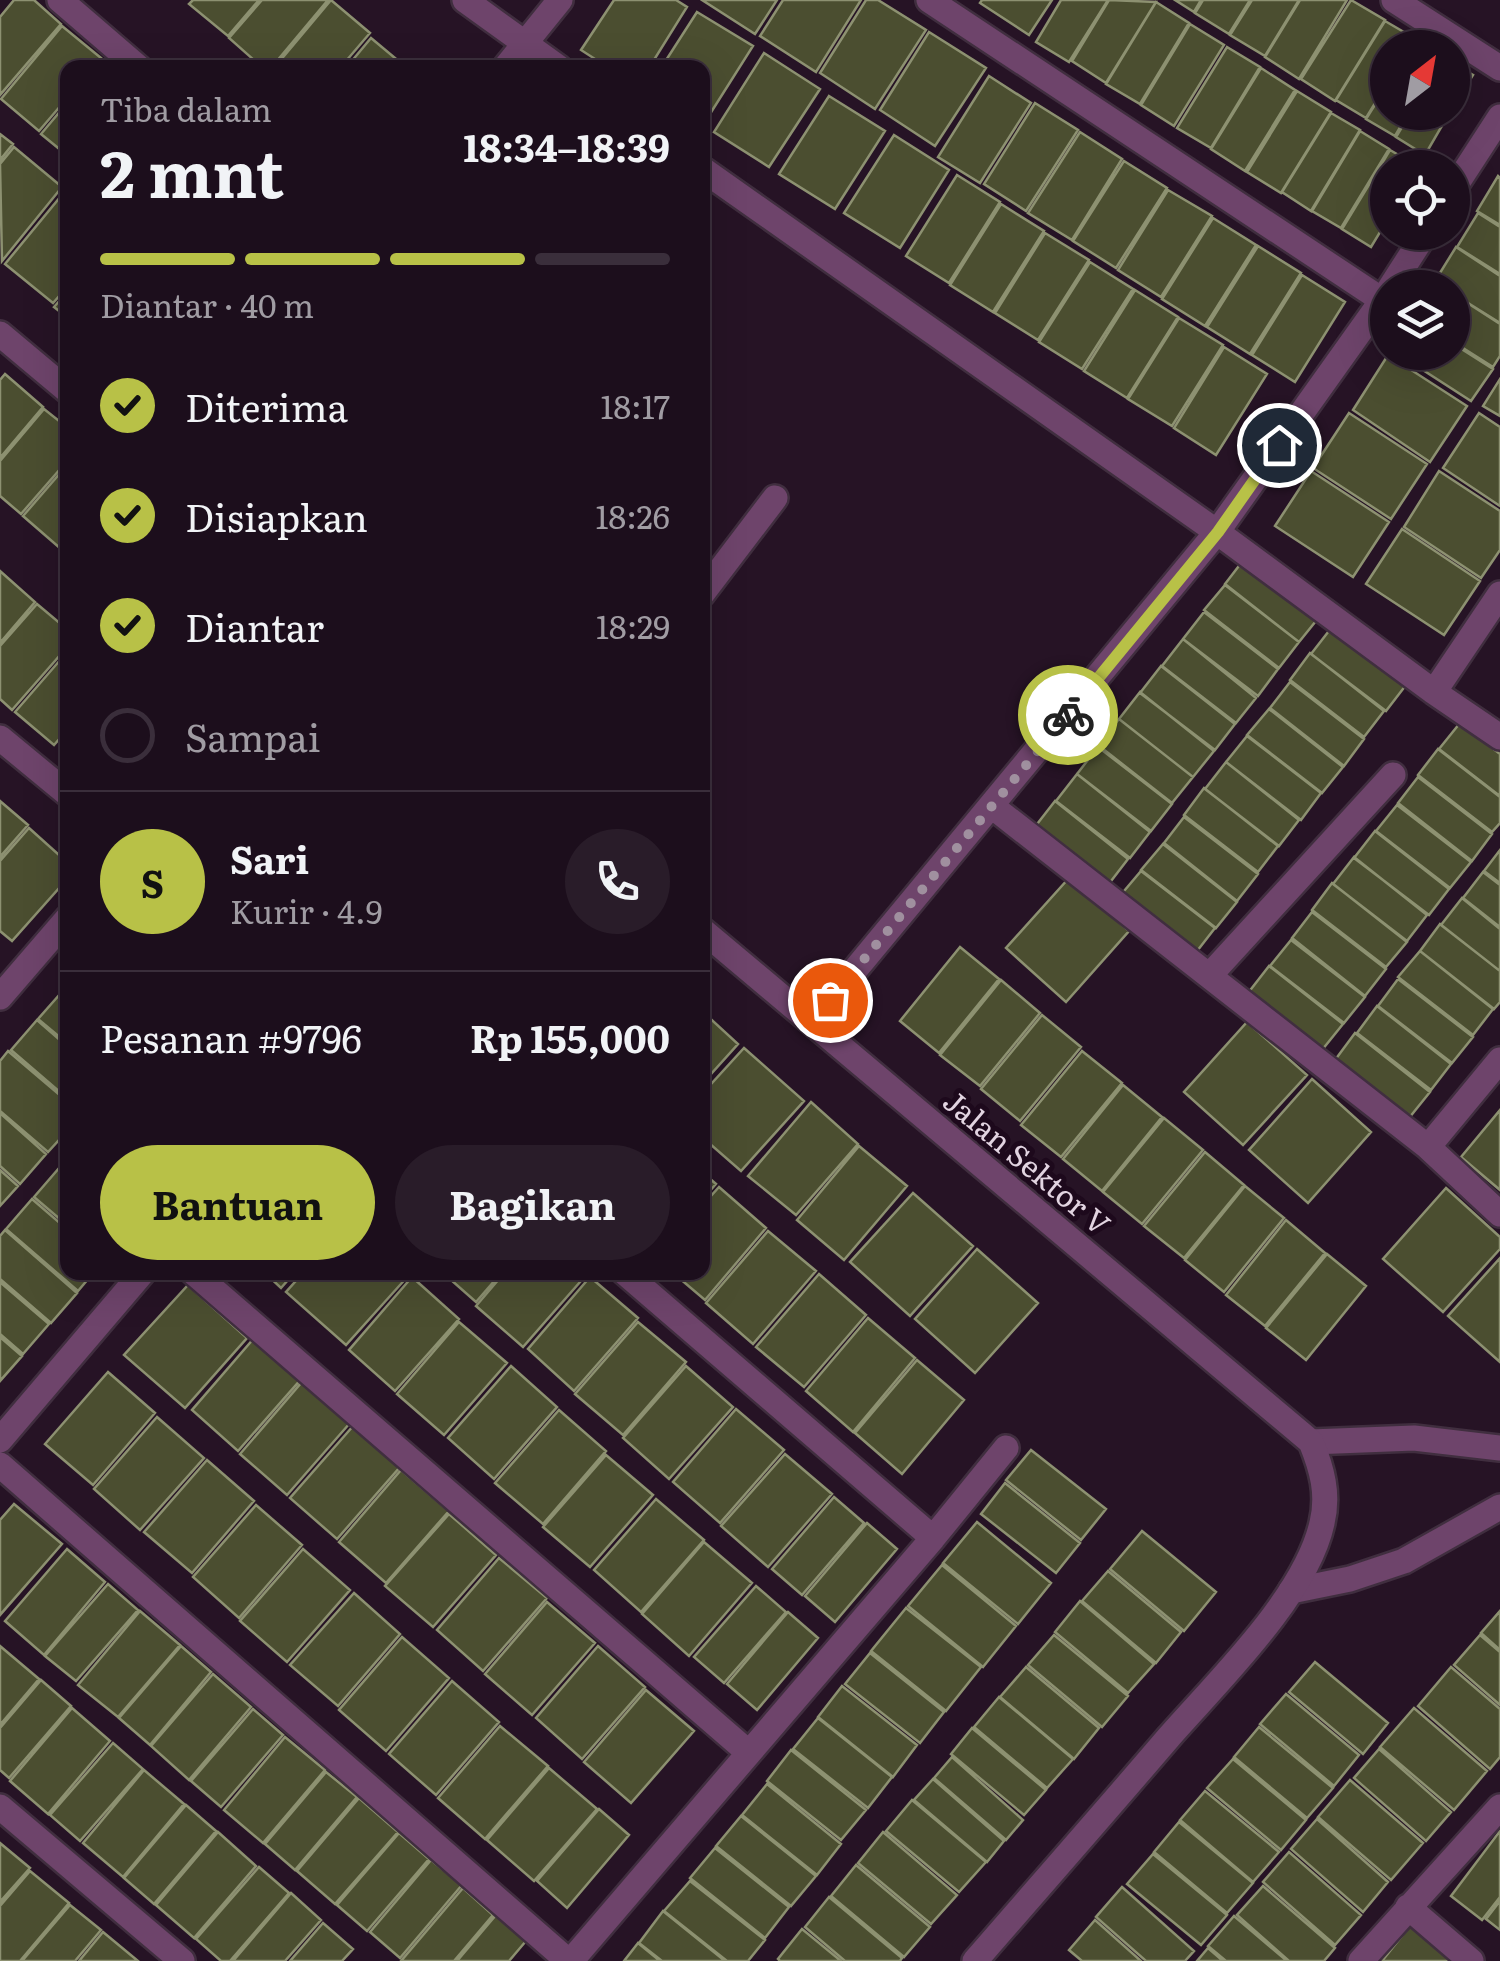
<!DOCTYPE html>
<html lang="id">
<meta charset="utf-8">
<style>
body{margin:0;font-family:Literata,serif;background:#291c29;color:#f1f3f6;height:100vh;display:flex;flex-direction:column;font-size:38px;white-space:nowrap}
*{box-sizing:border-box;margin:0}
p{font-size:32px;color:#a09ca3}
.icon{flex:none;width:55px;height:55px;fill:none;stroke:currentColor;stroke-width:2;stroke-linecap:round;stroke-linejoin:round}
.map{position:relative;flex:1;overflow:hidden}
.details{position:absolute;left:60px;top:60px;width:650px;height:1220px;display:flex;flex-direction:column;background:#1c0e1c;border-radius:20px;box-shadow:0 10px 40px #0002,0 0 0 2px #3a2e3b}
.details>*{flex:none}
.needle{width:65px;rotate:31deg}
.buttons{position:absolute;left:1370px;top:30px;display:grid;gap:20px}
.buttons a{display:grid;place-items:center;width:100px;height:100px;border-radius:50%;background:#1c0e1c;box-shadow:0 10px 40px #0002,0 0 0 2px #3a2e3b;font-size:50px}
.pin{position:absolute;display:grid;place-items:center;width:85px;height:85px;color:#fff;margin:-42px;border:5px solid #fff;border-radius:50%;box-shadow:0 2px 10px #0007}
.courier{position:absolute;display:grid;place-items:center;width:100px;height:100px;margin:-50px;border:8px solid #b8c147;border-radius:50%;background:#fff;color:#222;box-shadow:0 2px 12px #0007}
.head em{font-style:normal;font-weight:700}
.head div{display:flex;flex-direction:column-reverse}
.head{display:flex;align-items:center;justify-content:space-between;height:170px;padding:0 40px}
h1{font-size:65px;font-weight:700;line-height:75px}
.bar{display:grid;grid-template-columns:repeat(4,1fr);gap:15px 10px;align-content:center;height:120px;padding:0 40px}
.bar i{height:12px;border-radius:8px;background:#3a2e3b}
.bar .current{background:#b8c147}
.bar p{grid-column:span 4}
.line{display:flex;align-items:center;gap:25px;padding:0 40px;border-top:2px solid #3a2e3b}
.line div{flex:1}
.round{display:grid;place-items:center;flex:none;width:105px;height:105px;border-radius:52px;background:#291c29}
ol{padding:0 40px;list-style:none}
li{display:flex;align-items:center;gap:30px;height:110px}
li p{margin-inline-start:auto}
li .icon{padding:10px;border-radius:50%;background:#b8c147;color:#111;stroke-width:4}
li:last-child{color:#a09ca3}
li i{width:55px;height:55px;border:5px solid #3a2e3b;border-radius:50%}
.button{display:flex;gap:20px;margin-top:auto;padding:20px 40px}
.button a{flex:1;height:115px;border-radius:60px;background:#b8c147;color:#111;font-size:40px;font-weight:700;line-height:115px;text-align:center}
.button a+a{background:#291c29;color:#f1f3f6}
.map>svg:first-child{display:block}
.building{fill:#4b4e30;stroke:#8d9171;stroke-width:2.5}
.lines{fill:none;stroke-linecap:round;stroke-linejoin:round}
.minor-casing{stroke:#402e3f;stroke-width:30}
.tertiary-casing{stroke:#402e3f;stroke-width:30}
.minor{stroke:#6e446b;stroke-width:25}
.tertiary{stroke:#6e446b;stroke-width:25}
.done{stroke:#a0909f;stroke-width:10;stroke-dasharray:0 18}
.route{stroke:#b8c147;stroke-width:12}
.labels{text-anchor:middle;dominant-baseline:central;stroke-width:10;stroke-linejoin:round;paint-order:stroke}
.street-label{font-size:30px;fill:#e2d4e1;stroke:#1d091c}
</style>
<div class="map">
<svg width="1500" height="1961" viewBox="0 0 1500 1961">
<rect width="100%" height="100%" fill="#261325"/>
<path class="building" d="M14,0H34L61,24L0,95V17Z
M193,0H259L228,36L189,4Z
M262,0H328L271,68H263L229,38Z
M331,0L370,33L340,68H274Z
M614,0H676L687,7L649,68H609L581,50Z
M702,0H777L755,34Z
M783,0H861L816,72L760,36Z
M866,0H878L926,30L875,109L820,73Z
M982,0H1052L1029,35L980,3Z
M1061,0H1108L1069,62L1036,42Z
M1109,0L1156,2L1106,83L1072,61Z
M1175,0H1201L1194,12Z
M1203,0H1250L1229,34L1195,13Z
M1252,0H1299L1265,56L1230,35Z
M1300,0H1347L1299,79L1265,57Z
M1351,0L1385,20L1335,101L1301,79Z
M1156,2L1189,23L1140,104L1106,84Z
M697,12L753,46L703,125L702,68H661Z
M1385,21L1414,38L1408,48H1388V82L1366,118L1336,100Z
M1190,24L1224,45L1174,126L1141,105Z
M62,26L101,58L93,68H68V97L39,131L1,99Z
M929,32L986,68L935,146L880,110Z
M371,38L407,68H346Z
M1227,47L1260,67L1211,148L1177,128Z
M764,53L820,89L769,167L714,132Z
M1452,63L1473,75L1452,109Z
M1261,68L1295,90L1245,171L1211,149Z
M989,76L1031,103L980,183L938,157Z
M1388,84V112H1409L1395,136L1366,119Z
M1297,91L1331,112L1281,193L1247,172Z
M829,96L885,131L835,209L779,174Z
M68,102V156L41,134Z
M1035,103L1078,130L1026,211L984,184Z
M1411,112H1450L1425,155L1396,137Z
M1331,113L1360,130L1311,211L1282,192Z
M1360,131L1389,149L1341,228L1312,211Z
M1080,132L1122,159L1072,240L1028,213Z
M0,134L13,144L0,160Z
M894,135L949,170L900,248L844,213Z
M14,147L62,187L2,261L0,164Z
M1390,150L1419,167L1388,168V219L1371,247L1342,229Z
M1124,161L1167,188L1116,268L1073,241Z
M957,175L1000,202L949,283L906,256Z
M1498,176L1500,178V225L1477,211Z
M66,190L68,286L53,303L5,264Z
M1168,190L1212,216L1161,297L1118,270Z
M1001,204L1044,231L993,312L950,285Z
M1478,213L1500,227V274L1457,247Z
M1213,218L1256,245L1205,326L1162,299Z
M1045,233L1089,260L1038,340L995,313Z
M1258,246L1301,273L1250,354L1207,327Z
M1456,247L1500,276V323L1452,293V288H1444L1435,281Z
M1090,262L1133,289L1082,369L1039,342Z
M1302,275L1345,302L1295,382L1252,355Z
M1135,290L1178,317L1127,398L1084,371Z
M68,291V318L54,307Z
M1452,293L1500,324V356L1493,367L1452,341Z
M1179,318L1223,345L1172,426L1128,399Z
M1452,343L1493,369L1471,401L1395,352H1452Z
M1224,347L1267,374L1216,455L1174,428Z
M1388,355L1467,406L1430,462L1353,410Z
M5,374L43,407L0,458V380Z
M1500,379V416L1483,406Z
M44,409L68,428V460L21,514L0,496V461Z
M1349,413L1427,464L1391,519L1313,468Z
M1479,413L1500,427V506L1443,468Z
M68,464V541L61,549L23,516Z
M1311,471L1389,522L1353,577L1275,526Z
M1439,471L1500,511V550L1481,578L1404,527Z
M1402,529L1480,581L1444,635L1366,584Z
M1245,558L1320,616L1299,642L1225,584Z
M0,571L35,602L0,643Z
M1225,585L1299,642L1279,668L1204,610Z
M37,604L68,630V646L12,710L0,699V646Z
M1204,612L1278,669L1258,696L1183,639Z
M1332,627L1406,685L1386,711L1311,654Z
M1183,639L1256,698L1236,723L1162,666Z
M68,651V729L54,745L15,712Z
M1310,653L1384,711L1364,737L1290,680Z
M1161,666L1235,724L1215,750L1140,693Z
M1290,682L1364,739L1344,766L1270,708Z
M1140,692L1214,751L1193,777L1119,719Z
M1269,709L1343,767L1322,793L1247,735Z
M1119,719L1193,777L1172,803L1098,745Z
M1460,723L1500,754V796L1439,749Z
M1247,736L1321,793L1301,820L1226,762Z
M1098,747L1172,804L1151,831L1077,774Z
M1438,749L1500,797V823L1492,832L1418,775Z
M1226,762L1299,820L1279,846L1205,789Z
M1077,774L1150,832L1130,858L1056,801Z
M1418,777L1492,834L1472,861L1398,803Z
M1204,788L1278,846L1258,872L1184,815Z
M0,801L28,825L0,857Z
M1055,801L1128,859L1108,885L1034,828Z
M1397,805L1471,862L1450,888L1376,831Z
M1184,817L1258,874L1237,901L1164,843Z
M29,828L68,863V878L12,941L0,931V861Z
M1375,831L1449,889L1429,915L1354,858Z
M1163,844L1237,902L1216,928L1141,870Z
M1500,850V883L1484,871Z
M1354,857L1427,915L1407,941L1333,884Z
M1141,871L1215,928L1194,955L1119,897Z
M1483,872L1500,885V927L1463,898Z
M1069,878L1129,931L1066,1002L1006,948Z
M1332,883L1407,942L1386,967L1312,910Z
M1462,898L1500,929V971L1441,925Z
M1312,912L1386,969L1365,996L1292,938Z
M1440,924L1500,971V1002L1494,1009L1420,951Z
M1291,940L1365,997L1344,1023L1270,966Z
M960,947L999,979L939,1053L900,1021Z
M1420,951L1493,1009L1473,1035L1398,977Z
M1269,966L1343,1024L1322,1050L1248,993Z
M1398,979L1473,1037L1452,1063L1378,1006Z
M1001,980L1040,1013L980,1086L940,1055Z
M68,985V1044L38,1019Z
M1377,1006L1451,1064L1431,1090L1357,1033Z
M702,1011L738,1044L702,1084Z
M1042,1015L1081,1047L1020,1121L981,1089Z
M37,1020L68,1047V1099L11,1050Z
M1247,1022L1307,1075L1243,1145L1184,1092Z
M1355,1033L1430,1092L1409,1118L1335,1060Z
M744,1048L804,1101L741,1171L702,1137V1094Z
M8,1051L68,1102V1130L48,1152L0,1111V1061Z
M1082,1051L1122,1083L1061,1157L1021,1125Z
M1312,1079L1371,1132L1308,1203L1249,1150Z
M1123,1085L1162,1117L1102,1191L1063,1159Z
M811,1102L858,1144L796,1215L748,1176Z
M1500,1110V1190L1461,1157Z
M0,1113L46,1154L20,1184L0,1166Z
M1164,1118L1203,1150L1142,1224L1103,1192Z
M859,1146L907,1186L844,1260L797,1220Z
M1205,1152L1244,1185L1184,1258L1144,1226Z
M60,1167L68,1173V1226L34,1197Z
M0,1170L18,1186L0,1206Z
M702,1172L716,1184L702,1200Z
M1245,1186L1284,1218L1224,1292L1185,1260Z
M719,1187L766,1228L705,1300L672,1272H702V1206Z
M1446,1188L1500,1237V1249L1443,1312L1383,1259Z
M913,1193L973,1246L910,1316L850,1262Z
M32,1199L68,1230V1272H94L78,1291L6,1229Z
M1286,1220L1325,1253L1265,1326L1226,1295Z
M5,1230L77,1293L51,1323L0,1279V1236Z
M768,1231L816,1271L753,1344L706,1303Z
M977,1249L1038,1303L975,1373L915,1319Z
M1327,1254L1366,1286L1306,1360L1266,1328Z
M1500,1258V1362L1448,1316Z
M264,1272H295L281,1288Z
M304,1272H405L409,1275L346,1345L286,1292Z
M442,1272H502L476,1302Z
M505,1272H585L587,1274L523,1347L476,1306Z
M819,1274L866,1315L804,1387L756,1347Z
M412,1277L459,1319L395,1391L349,1350Z
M590,1277L638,1318L574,1391L528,1349Z
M0,1282L49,1324L23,1354L0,1334Z
M188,1285L247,1338L185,1408L124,1355Z
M868,1318L915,1358L853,1432L806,1391Z
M459,1322L507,1363L444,1435L397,1394Z
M638,1322L686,1362L623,1435L575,1394Z
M0,1337L22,1356L0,1381Z
M255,1337L302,1378L238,1451L192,1410Z
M917,1360L964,1400L902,1474L855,1433Z
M511,1366L557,1407L494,1479L448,1438Z
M686,1366L733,1407L669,1479L623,1438Z
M108,1372L155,1413L93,1485L45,1444Z
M302,1382L350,1423L287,1495L240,1454Z
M736,1409L784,1450L720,1523L673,1482Z
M559,1410L606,1451L543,1524L495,1483Z
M157,1417L204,1458L140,1530L94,1489Z
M354,1425L400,1467L337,1539L290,1498Z
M1031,1450L1106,1509L1081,1540L1006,1480Z
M785,1454L832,1494L768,1567L721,1526Z
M606,1455L653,1495L590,1567L543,1527Z
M207,1460L254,1501L192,1573L144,1532Z
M401,1470L449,1511L386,1583L339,1542Z
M1005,1483L1080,1543L1056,1573L981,1514Z
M834,1497L864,1523L802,1595L772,1569Z
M656,1499L704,1540L641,1612L594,1570Z
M14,1504L62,1544L0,1615V1520Z
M256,1505L302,1545L239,1618L193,1577Z
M449,1514L496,1555L433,1627L385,1586Z
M977,1522L1051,1583L1018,1624L943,1563Z
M867,1523L897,1549L835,1622L805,1596Z
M1142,1531L1216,1592L1184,1631L1110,1569Z
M704,1542L752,1583L689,1656L642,1614Z
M67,1549L105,1582L44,1655L5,1621Z
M303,1549L350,1590L287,1662L240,1621Z
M499,1558L547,1598L483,1671L437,1630Z
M942,1565L1016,1626L983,1667L908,1606Z
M1108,1571L1181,1632L1156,1663L1082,1601Z
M108,1584L138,1610L76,1681L45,1656Z
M756,1586L786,1612L724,1683L694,1657Z
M354,1593L400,1634L338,1706L290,1665Z
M1080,1601L1154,1664L1128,1693L1055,1632Z
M547,1602L595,1643L532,1715L485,1674Z
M906,1608L981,1667L946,1711L871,1651Z
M140,1611L180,1645L118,1717L78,1685Z
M1500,1611V1650L1481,1633Z
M788,1612L818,1638L757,1710L727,1684Z
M1054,1635L1128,1696L1102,1727L1028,1665Z
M1480,1635L1500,1652V1705L1454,1665Z
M402,1637L449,1678L386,1751L339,1710Z
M0,1646L39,1679L0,1725Z
M181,1646L211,1672L150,1745L119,1718Z
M598,1646L645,1687L582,1759L536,1718Z
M870,1653L944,1712L920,1743L845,1684Z
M1315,1662L1388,1723L1363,1754L1289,1692Z
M1026,1667L1099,1728L1074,1759L1000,1697Z
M1451,1667L1500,1709V1757L1490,1769L1418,1706Z
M213,1674L251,1707L189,1780L151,1746Z
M41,1680L71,1706L9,1778L0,1770V1728Z
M452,1681L499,1722L436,1795L389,1754Z
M842,1686L917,1745L893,1777L818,1717Z
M646,1690L694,1731L631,1803L584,1762Z
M1286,1694L1359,1755L1334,1786L1260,1724Z
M999,1697L1073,1759L1047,1788L974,1727Z
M72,1708L110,1741L48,1814L10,1781Z
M1414,1708L1487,1771L1454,1810L1380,1747Z
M253,1709L283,1735L221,1807L191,1781Z
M818,1718L892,1777L868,1808L793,1749Z
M500,1726L548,1766L485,1839L438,1798Z
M1259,1727L1333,1788L1307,1818L1234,1757Z
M972,1728L1046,1790L1024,1815L951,1754Z
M285,1737L325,1770L263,1843L224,1810Z
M113,1743L143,1769L80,1841L50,1815Z
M1379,1749L1451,1812L1426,1841L1354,1778Z
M791,1750L866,1810L841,1840L767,1781Z
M952,1757L1023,1820L1006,1840L934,1778Z
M1233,1759L1306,1820L1281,1850L1207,1788Z
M549,1768L597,1809L534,1881L487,1840Z
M144,1770L184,1804L123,1877L83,1843Z
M326,1772L357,1797L295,1870L265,1844Z
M933,1779L1004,1841L987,1862L914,1800Z
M1350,1780L1423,1843L1391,1880L1318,1817Z
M767,1784L841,1844L817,1875L742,1815Z
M1205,1791L1279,1852L1253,1882L1180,1820Z
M359,1798L398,1832L335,1904L297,1871Z
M912,1800L986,1862L959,1892L886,1831Z
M186,1805L216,1831L154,1904L124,1878Z
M599,1809L629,1835L567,1908L537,1881Z
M741,1816L816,1876L791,1906L716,1846Z
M1317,1819L1388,1882L1363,1912L1291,1849Z
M1179,1822L1253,1883L1227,1913L1154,1852Z
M1500,1831V1897L1482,1920L1451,1896Z
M218,1832L256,1866L194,1938L156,1905Z
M883,1832L957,1895L931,1924L858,1863Z
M399,1833L429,1859L367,1931L337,1905Z
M0,1843L30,1868L0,1902Z
M715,1848L789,1907L765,1938L690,1878Z
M1289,1852L1361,1915L1335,1945L1263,1882Z
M1153,1854L1227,1915L1201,1945L1127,1884Z
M431,1860L462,1885L400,1958L370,1932Z
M856,1865L930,1927L904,1957L831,1896Z
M259,1867L289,1893L230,1961H221L196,1939Z
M30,1871L69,1903L20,1961H0V1906Z
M690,1881L765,1940L748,1961H727L664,1911Z
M1263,1886L1335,1948L1324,1961H1289L1237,1915Z
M1122,1887L1194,1951L1185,1961H1146L1096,1917Z
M463,1888L493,1915L454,1961H401Z
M291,1893L321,1920L285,1961H233Z
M829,1897L902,1958L900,1961H845L805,1927Z
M1500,1901V1930L1486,1919Z
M70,1905L101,1930L75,1961H22Z
M663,1911L725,1961H662L639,1943Z
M496,1915L526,1941L509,1961H457Z
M1234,1916L1287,1961H1226L1208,1946Z
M1095,1920L1141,1961H1082L1069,1950Z
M1413,1922L1454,1956L1450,1961H1382Z
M323,1923L353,1949L342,1961H290Z
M802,1929L841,1961H780L778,1959Z
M103,1932L138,1961H79Z
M638,1943L660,1961H624Z
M1208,1948L1223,1961H1197Z"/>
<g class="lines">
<defs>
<path id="minor" d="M60,0L139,68
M465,0L559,68
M929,0L1382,300
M1394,0L1500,68
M505,68L560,0
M702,169L1217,532L1434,692L1500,737
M1452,191L1500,117
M1390,288L1426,232
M702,594L775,498
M1434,692L1500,594
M0,738L68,794
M993,807L1428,1147L1500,1214
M1210,975L1393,775
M0,997L68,918
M812,1022L1217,532L1388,292
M1428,1147L1500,1060
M193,1272L749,1753
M624,1272L933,1538
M0,1440L143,1272
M1311,1442L1414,1438L1500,1448
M0,1465L568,1961
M1291,1591L1350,1579L1404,1561L1500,1507
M0,1807L182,1961
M1408,1907L1471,1961
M571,1961L933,1538L1006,1448
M1361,1961L1500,1807"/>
<path id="tertiary" d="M0,334L68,391
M702,930L1311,1442C1322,1469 1329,1494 1322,1523C1306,1596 1218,1681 1169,1737C1105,1812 1040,1886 975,1961"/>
</defs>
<use href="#minor" class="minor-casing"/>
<use href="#tertiary" class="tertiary-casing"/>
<use href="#minor" class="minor"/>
<use href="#tertiary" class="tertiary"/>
</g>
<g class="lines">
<path class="done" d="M830,1000L1068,715"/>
<path class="route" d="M1068,715L1218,532L1279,445"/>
</g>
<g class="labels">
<g class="street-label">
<text transform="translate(1028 1161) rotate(40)">Jalan Sektor V</text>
</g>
</g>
</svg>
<div class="buttons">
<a><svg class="needle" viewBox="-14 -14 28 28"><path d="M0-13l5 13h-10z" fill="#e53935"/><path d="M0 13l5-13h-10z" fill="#a09ca3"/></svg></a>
<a><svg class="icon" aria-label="locate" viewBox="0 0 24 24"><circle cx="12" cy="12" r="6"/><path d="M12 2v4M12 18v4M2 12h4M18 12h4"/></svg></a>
<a><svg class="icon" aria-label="layers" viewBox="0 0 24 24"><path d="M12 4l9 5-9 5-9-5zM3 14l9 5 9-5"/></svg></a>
</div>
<div class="pin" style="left:830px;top:1000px;background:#ea580c"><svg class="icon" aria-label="bag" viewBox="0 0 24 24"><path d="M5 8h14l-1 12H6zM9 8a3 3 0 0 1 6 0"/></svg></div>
<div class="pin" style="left:1279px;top:445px;background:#1f2937"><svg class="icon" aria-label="home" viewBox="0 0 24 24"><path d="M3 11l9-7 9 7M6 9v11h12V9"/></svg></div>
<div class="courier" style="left:1068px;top:715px"><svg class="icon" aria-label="bike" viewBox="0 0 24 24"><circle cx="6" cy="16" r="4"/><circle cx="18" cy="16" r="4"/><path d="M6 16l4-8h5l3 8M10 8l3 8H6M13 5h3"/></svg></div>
<section class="details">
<div class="head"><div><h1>2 mnt</h1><p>Tiba dalam</p></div><em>18:34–18:39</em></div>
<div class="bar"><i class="current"></i><i class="current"></i><i class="current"></i><i></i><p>Diantar · 40 m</p></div>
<ol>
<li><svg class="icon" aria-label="check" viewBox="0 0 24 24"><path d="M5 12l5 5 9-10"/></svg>Diterima<p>18:17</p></li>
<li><svg class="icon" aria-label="check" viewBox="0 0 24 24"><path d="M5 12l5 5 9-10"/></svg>Disiapkan<p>18:26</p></li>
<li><svg class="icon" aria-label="check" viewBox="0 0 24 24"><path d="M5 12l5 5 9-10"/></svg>Diantar<p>18:29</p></li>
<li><i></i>Sampai</li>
</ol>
<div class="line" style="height:180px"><b class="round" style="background:#b8c147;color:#111">S</b><div><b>Sari</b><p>Kurir · 4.9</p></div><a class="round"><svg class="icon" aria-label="phone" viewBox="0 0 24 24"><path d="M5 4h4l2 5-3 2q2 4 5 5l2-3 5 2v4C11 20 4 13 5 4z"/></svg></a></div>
<div class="line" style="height:130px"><div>Pesanan #9796</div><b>Rp 155,000</b></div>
<div class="button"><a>Bantuan</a><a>Bagikan</a></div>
</section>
</div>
